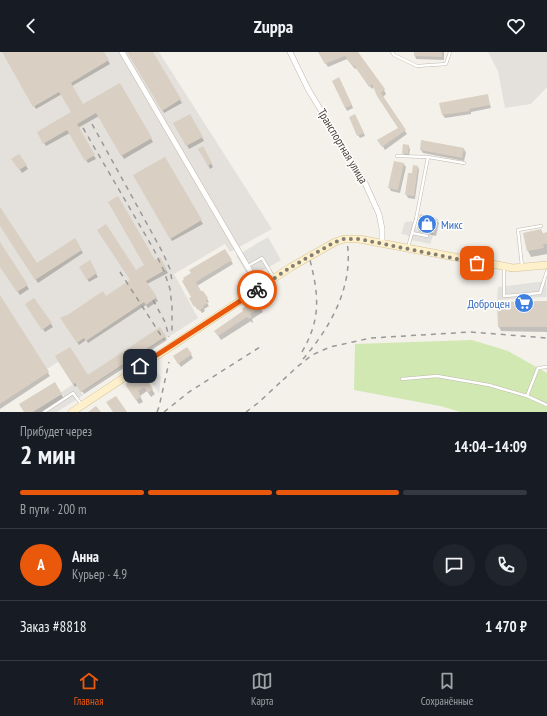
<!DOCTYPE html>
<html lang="ru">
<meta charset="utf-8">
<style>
body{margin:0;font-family:"PT Sans Narrow",sans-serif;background:#20242c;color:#f1f3f6;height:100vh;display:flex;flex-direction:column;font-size:15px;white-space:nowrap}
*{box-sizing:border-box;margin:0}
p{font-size:13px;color:#9ea1a6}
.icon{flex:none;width:22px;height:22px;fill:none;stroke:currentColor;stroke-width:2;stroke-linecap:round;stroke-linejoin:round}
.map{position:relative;height:360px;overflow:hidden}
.panel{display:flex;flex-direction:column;background:#171b24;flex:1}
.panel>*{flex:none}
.pin{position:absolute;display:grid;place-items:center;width:34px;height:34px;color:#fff;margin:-17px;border-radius:8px;box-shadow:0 2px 6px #0006}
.courier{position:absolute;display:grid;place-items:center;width:40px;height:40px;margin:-20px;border:3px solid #ea580c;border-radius:50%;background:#fff;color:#222;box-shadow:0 1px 5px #0007}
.headline em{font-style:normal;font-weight:700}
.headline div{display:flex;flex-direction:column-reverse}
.headline{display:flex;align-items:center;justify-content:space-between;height:68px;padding:0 20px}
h1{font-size:26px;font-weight:700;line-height:30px}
.bar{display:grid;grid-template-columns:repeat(4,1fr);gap:6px 4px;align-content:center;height:48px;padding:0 20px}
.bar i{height:5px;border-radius:3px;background:#363941}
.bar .active{background:#ea580c}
.bar p{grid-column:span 4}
.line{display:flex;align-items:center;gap:10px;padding:0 20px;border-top:1px solid #363941}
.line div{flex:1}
.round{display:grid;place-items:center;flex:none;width:42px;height:42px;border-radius:21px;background:#20242c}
header{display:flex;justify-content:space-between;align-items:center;height:52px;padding:0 20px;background:#171b24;font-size:18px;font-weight:700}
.dock{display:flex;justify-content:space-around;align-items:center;height:56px;border-top:1px solid #363941;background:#171b24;font-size:11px;color:#9ea1a6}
.dock a{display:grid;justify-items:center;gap:2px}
.dock .active{color:#ea580c}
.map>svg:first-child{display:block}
.industrial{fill:#e4e0db}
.green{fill:#d1e8b3}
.parking{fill:#e3e1de}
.shadow{fill:#0003}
.building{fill:#d9cfc2}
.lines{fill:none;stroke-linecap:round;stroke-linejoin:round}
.service-casing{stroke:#c0b8ac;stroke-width:3.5}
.minor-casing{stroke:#c0b8ac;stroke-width:6}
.secondary-casing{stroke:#d3c39a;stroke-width:8}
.service{stroke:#fff;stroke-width:2.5}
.minor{stroke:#fff;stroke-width:5}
.secondary{stroke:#fef0ca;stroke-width:7}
.rail{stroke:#989898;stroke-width:1.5;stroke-dasharray:5 5;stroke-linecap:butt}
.done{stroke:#847f76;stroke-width:4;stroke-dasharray:0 7.2}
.route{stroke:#ea580c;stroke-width:5}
.labels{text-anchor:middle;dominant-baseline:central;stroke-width:3;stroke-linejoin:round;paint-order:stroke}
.street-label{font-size:12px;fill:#484138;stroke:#fff}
.shop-label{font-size:12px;fill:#366cbe;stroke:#fff;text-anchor:start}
</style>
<header><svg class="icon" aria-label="back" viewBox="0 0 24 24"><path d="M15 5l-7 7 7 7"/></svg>Zuppa<svg class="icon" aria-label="heart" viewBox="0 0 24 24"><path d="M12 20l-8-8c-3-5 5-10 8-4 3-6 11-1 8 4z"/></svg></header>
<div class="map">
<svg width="547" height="360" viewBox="0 0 547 360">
<rect width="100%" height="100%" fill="#f4f1ea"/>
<path class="industrial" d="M0,0H159L272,177L230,200L225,192L174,222L198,266L79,342L58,310L47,317L49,320L0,352Z
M488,0H547V35L531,52L505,56L498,19Z"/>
<path class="green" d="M472,288L508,299L547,321V360H461L440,354L354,338L355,292Z"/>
<path class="parking" d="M412,169L417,178L434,181L430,192L412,188L407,183L401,182L405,170Z
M268,185L281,208L250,226L236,204Z
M546,229L547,245L497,248L498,235Z
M143,313L149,321L155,316L161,325L159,341L140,314Z
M75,331L83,343L74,349L57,360H31Z"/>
<path class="shadow" d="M3,0H103L110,12L72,34L83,54L119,32L153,90L124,107L99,64L78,76L96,107L88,111L70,81L46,94L38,81L72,61L62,42L36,57Z
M128,0H152L182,51L164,61Z
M319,0H357L384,38L386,42L383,45L407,82L385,98L379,88L399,76L374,35L372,37L356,16L355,17L347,7L328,15Z
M415,0H444V8L416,7L415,4Z
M333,29L341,30L353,56L347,59Z
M487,43L491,56L471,60V62L445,66L443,63L441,52Z
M190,63L204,89L189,97L175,72Z
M356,66L365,84L360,86L358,83Z
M408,93L410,97L409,104H405L403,101Z
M203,96L213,115L210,117L200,97Z
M464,97L466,101L464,109L423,101L421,98Z
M19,103L28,117L22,121L13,107Z
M165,106L203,172L172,189L134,124Z
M404,112L406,115L400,141L391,139L389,135Z
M418,115L419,118L415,147L408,146L406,142L413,123Z
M0,156L36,212L75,188L83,201L38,231L0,172Z
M437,168L439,171L436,184L420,180L418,177Z
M541,178L543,182L547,181V202L531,205L528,199L524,182Z
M0,191L29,237L20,243L0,213Z
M225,198L233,212L197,234L201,241L203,240L209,250L207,251L209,254L204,257L205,259L202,261L199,257H197L191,246L192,245L183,229Z
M160,207L168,221L147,232L158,249L148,256L146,253L88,291L86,288L79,293L64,270L66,265L106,245L131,228L136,219Z
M89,210L98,225L89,230L80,215Z
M0,245L50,324L0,357Z
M256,249L263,260L252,267L253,270L252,271L251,269L221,288L215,279L244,260Z
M547,250V280L501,279L499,275Z
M28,256L51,272L53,275L45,280Z
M160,277L167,288L84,342L78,333L75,335L56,305L87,324Z
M187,296L193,306L181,315L176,308Z
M143,324L155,342L151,345L147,339L140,344L143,350L139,352L130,339L132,331Z
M54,331L64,347L43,360H25Z"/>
<path class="building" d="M2,0H104L109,8L71,31L83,52L120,31L152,86L121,104L96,61L77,72L95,103L85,109L67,78L43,92L37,80L71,60L59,40L33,55Z
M127,0H153L181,47L162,59Z
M318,0H358L385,37L381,41L406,78L382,95L377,88L398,76L377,44L372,32L369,35L354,13L353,14L345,4L325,12Z
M414,0H442V5L414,4Z
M339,25L352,53L345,56L332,29Z
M488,42L490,53L469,57L470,59L442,63L439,51Z
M190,62L203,85L186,94L173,71Z
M355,62L364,81L357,84L349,65Z
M421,88L464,96L462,106L420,98Z
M403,92L409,93L408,102L402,101Z
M203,94L212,111L208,114L198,97Z
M19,102L27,113L19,118L11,107Z
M165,105L202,168L170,187L133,123Z
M394,109L404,111L398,138L388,136Z
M413,113L418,114L414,144L405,143L408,121H412Z
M118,144L155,208L160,205L167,217L146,229L157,245L146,253L144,250L86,289L84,286L77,291L60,266L66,263V264L103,239L106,244L130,228L97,178L106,172L136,218L144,213L108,150Z
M0,155L37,211L75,186L82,198L35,228L0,174Z
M420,162L438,167L434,181L417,177Z
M541,177L542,182L547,180V192H543L544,196L527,199L523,181Z
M0,190L28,233L17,240L0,215Z
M225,197L232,208L196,230L201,239H203L208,246L206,248L208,251L203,254L204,255L199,259L196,254L194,255L189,246L191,245L182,229L184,228L183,226L191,221L189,218Z
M90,208L97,221L87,228L79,215Z
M0,243L49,320L0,352Z
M34,246L52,271L42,278L25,252Z
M256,248L261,255L250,262L252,265L249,267L247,265L218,284L214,279L243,259L242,257Z
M547,249V275H498L497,250Z
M160,275L166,284L81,340L75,331L73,332L55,304L70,295L88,323Z
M187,295L192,302L178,312L173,304Z
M140,322L144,323L153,337L148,341L144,335L138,339L141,345L136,348L126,334V331L129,330H132L138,326V324Z
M55,330L62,342L33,360H24L19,352Z
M116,344L127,360H113L106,350Z
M96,354L101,360H88Z"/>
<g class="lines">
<defs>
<path id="service" d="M392,0L394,3L417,14L446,12L450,0
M397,104L428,105
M412,181L427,184
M408,195L416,167L428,105L464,111
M248,214L262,206L274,226
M522,214L518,178L541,174
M504,216V244L540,241L547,219
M402,327L437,324L489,333L527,344L538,316L547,315
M527,344L547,353
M44,360L73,341L82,353"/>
<path id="minor" d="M122,0L260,236
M290,0L308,37L365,131L379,162L382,177V192"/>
<path id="secondary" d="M72,360L291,215L335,190L344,187H359L513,216L547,213"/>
</defs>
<use href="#service" class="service-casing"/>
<use href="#minor" class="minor-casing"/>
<use href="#secondary" class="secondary-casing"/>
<use href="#service" class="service"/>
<use href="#minor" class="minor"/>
<use href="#secondary" class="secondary"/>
<path class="rail" d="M92,72L163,201L170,217L172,229
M83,76L153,196L164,219L170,237L172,255V282
M120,220L164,288
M153,248L165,270L169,285
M302,300C321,267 319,244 310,208
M303,307C331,275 354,233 347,190
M283,328L297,315L312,303L330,295L371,286L471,280L547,286
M157,360L159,355L169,310
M164,360L189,340L260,295
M246,360L258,351L286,325"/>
</g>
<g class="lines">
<path class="done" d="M257,238L291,215L335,190L344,187H359L477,211"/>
<path class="route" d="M140,314L257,238"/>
</g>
<defs>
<symbol id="shop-disc" viewBox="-11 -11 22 22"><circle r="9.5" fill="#3f7fe0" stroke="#fff"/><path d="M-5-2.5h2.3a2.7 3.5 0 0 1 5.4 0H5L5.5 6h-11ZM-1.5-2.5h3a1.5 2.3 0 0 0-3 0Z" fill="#fff"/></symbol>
<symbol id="supermarket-disc" viewBox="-11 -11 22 22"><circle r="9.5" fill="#3f7fe0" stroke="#fff"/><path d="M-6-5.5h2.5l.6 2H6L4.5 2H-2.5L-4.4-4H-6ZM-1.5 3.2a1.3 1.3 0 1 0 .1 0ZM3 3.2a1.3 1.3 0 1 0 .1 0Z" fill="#fff"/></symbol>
</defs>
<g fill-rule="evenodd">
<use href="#shop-disc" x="416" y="161" width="22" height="22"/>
<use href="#supermarket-disc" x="513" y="240" width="22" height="22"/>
</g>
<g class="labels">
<g class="street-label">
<text transform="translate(343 94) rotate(59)">Транспортная улица</text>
</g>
<g class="shop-label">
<text x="441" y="172">Микс</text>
<text x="510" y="251" text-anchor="end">Доброцен</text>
</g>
</g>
</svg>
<div class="pin" style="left:477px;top:211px;background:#ea580c"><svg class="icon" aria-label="bag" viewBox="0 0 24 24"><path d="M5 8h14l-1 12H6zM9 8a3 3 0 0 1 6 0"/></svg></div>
<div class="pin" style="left:140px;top:314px;background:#1f2937"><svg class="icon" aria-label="home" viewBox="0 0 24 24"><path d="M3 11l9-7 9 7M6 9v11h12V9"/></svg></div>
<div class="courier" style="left:257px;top:238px"><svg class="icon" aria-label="bike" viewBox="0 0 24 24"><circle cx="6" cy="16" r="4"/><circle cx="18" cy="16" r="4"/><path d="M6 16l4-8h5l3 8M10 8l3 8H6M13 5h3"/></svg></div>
</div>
<section class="panel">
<div class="headline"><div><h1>2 мин</h1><p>Прибудет через</p></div><em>14:04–14:09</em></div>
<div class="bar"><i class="active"></i><i class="active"></i><i class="active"></i><i></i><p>В пути · 200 m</p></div>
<div class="line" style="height:72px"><b class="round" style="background:#ea580c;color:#fff">А</b><div><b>Анна</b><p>Курьер · 4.9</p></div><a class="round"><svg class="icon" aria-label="chat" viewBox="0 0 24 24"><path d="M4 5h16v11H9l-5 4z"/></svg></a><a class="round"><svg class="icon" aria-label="phone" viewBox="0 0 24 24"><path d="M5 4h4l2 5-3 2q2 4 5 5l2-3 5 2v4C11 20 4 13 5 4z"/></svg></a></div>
<div class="line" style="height:52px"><div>Заказ #8818</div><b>1 470 ₽</b></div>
</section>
<nav class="dock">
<a class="active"><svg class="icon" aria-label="home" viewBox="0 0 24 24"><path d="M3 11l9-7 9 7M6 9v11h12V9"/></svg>Главная</a>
<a><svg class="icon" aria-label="map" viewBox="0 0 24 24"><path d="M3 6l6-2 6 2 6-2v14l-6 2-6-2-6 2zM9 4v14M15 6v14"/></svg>Карта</a>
<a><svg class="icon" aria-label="saved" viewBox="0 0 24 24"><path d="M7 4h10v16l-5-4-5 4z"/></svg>Сохранённые</a>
</nav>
